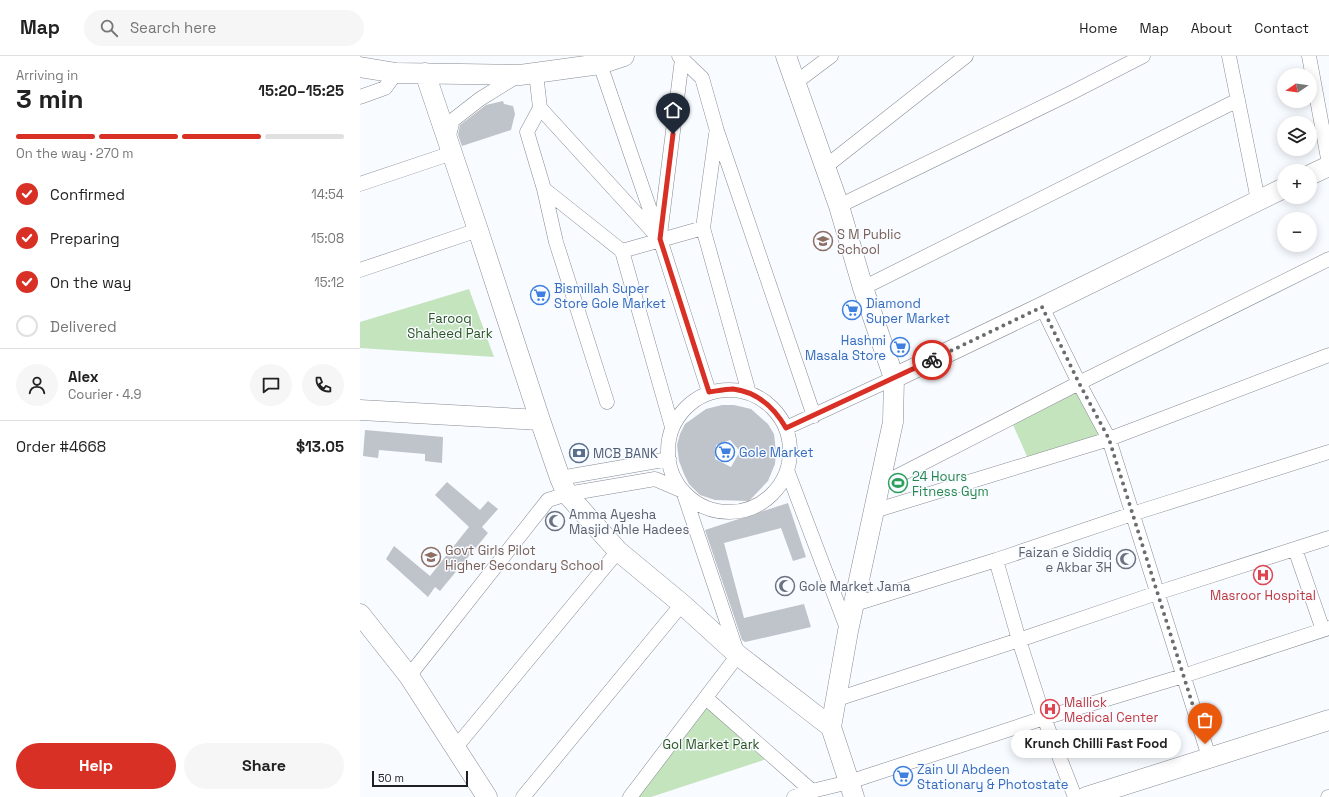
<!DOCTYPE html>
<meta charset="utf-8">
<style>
body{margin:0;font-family:"Space Grotesk",sans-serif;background:#f6f6f6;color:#222;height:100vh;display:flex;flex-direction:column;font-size:15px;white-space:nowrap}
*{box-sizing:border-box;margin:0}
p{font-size:13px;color:#767676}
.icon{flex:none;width:22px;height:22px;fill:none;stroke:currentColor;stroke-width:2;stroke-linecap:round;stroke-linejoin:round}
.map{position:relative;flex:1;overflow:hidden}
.details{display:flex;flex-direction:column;background:#fff;width:360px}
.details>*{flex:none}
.needle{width:26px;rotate:257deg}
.controls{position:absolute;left:917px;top:12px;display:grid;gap:8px}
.controls a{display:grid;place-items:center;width:40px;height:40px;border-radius:50%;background:#fff;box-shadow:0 2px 10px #0003;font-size:20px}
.scale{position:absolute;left:12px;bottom:10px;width:96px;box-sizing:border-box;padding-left:4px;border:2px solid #1e2023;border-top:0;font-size:11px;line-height:14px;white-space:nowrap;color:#1e2023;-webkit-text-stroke:3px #f8fbff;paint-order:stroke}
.pin{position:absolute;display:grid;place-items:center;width:34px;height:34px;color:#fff;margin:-41px -17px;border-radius:50% 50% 50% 0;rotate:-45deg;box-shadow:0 0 4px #0007}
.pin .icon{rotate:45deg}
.courier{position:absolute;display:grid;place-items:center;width:40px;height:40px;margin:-20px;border:3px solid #d93025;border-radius:50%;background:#fff;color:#222;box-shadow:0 1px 5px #0007}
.bubble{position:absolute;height:28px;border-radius:14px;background:#fff;box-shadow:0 2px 10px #0003;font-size:13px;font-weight:700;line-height:28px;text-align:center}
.summary em{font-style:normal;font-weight:700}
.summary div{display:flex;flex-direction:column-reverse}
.summary{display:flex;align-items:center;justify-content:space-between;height:68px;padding:0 16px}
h1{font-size:26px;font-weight:700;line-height:30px}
.bar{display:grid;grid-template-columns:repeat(4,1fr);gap:6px 4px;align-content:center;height:48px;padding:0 16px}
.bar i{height:5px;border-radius:3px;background:#e0e0e0}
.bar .on{background:#d93025}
.bar p{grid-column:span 4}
.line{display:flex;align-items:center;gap:10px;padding:0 16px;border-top:1px solid #e0e0e0}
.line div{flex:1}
.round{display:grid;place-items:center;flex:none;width:42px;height:42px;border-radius:21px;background:#f6f6f6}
ol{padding:0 16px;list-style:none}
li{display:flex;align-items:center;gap:12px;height:44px}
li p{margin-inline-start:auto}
li .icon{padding:4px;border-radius:50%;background:#d93025;color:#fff;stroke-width:4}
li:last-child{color:#767676}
li i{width:22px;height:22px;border:2px solid #e0e0e0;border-radius:50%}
.cta{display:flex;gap:8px;margin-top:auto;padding:8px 16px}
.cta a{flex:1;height:46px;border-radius:24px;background:#d93025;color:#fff;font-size:16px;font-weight:700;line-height:46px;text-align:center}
.cta a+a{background:#f6f6f6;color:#222}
header{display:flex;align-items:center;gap:24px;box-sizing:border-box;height:56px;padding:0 20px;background:#fff;border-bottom:1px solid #e0e0e0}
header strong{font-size:19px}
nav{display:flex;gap:22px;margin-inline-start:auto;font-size:14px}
.search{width:280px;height:36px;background:#f6f6f6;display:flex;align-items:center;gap:10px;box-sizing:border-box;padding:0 14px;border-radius:22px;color:#767676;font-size:15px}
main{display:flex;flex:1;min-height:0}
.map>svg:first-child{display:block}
.green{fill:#c4e4bd}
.building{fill:#bfc3ca;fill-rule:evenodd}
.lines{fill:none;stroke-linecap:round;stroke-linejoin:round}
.street-casing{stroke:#888b92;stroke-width:15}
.secondary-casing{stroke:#888b92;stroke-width:21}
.street{stroke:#fff;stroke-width:14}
.secondary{stroke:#fff;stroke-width:20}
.done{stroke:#6a6d70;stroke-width:4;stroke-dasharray:0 7.2}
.route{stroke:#d93025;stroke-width:5}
.labels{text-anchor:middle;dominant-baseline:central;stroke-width:3;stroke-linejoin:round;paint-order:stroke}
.education-label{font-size:13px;fill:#785e54;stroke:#f8fbff;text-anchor:start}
.shop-label{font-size:13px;fill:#366cbe;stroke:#f8fbff;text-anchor:start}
.park-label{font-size:13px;fill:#29541f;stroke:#f8fbff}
.service-label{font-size:13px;fill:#4e5e75;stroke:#f8fbff;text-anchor:start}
.leisure-label{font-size:13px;fill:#27864d;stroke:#f8fbff;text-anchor:start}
.worship-label{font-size:13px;fill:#5b616d;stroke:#f8fbff;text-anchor:start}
.health-label{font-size:13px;fill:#be3a42;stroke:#f8fbff}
</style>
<header>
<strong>Map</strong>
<div class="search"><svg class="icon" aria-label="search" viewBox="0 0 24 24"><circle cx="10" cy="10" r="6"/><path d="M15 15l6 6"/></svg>Search here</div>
<nav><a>Home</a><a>Map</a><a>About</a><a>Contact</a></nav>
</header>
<main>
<section class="details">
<div class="summary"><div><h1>3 min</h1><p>Arriving in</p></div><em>15:20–15:25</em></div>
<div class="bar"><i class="on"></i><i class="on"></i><i class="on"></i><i></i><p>On the way · 270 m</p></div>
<ol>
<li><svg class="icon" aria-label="check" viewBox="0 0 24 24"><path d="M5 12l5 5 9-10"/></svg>Confirmed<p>14:54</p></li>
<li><svg class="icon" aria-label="check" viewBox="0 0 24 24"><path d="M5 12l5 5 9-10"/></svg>Preparing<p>15:08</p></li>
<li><svg class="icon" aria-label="check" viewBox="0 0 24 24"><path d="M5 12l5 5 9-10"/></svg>On the way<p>15:12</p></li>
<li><i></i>Delivered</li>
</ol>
<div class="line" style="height:72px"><a class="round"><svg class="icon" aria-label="person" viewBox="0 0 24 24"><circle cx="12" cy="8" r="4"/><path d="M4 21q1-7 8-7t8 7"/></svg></a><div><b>Alex</b><p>Courier · 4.9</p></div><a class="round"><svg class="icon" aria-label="chat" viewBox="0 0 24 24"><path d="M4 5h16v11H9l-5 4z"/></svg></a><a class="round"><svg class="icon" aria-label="phone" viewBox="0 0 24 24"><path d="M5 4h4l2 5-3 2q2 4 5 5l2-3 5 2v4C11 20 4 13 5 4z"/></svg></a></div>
<div class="line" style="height:52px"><div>Order #4668</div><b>$13.05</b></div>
<div class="cta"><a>Help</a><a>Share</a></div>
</section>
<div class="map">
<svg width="969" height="741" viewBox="0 0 969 741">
<rect width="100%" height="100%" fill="#f8fbff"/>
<path class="green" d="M109,233L134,301L0,292V266Z
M719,327L749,383L670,407L650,362Z
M346,642L413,701L291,741H270Z"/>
<path class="building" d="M143,45L144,48L153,50L155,58L151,74L102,90L98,79L100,69L126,49Z
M362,349H374L391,353L408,368L414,378L416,396L415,408L408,425L389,445L355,444L340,439L329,428L324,418L319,405L317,389L320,378L325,368L346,353ZM370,384L380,395L371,411L355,403L356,389Z
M5,374L83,381L82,407L65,405V398L19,394L18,402L3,400Z
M87,426L120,454L128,445L138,453L122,471L128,477L80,535L75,531L68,541L26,503L34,490L70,520L109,471L75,439Z
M428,447L446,501L433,505L421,472L364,487L384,562L444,548L451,571L385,586L382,584L345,474Z"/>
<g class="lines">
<defs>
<path id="street" d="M319,0L342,22L357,75L454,360
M869,0L898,144
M949,0L969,108
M240,8L300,183L349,336
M176,17L180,52L167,76L184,133L196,186L247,346
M435,27L471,0
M0,41L25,32L36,17
M180,52L296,179
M356,78L343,172L389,337
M88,83L93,64L120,43L159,19
M465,111L606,0
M0,128L92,97
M184,133L262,195L312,371
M479,150L711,37L783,0
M300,179L322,3
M262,195L343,172
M0,214L118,174
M503,232L878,44
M682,251L719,327L749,383L849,701
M308 395a61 61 0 1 1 122 0a61 61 0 1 1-122 0Z
M426,372L534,322
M427,414L488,575
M200,422L309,403
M520,429L719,327L969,203
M514,455L749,383L969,299
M935,493L963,574
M636,504L659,584L684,662L715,741
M495,548L636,504L772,458L969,396
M49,620L188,444L207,438L295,423L323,435L378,599L270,741
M346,642L452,735
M477,643L659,584L797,537L969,482
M96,691L258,495
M163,741L322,548
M434,741L452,735L489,726L684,662L823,620L969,572
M968,741H969"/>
<path id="secondary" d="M426,0L479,150L503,232L534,322L533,366L488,575L471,671L494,741
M0,11L36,17L160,19L240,8L264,0
M65,17L118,174L180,364L200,422L207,438L258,495L322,548L378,599L471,671
M950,119L969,110
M534,322L682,251L924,132
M0,354L180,364
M0,558L49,620L127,741
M726,741L969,664"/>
</defs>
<use href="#street" class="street-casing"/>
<use href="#secondary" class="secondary-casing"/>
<use href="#street" class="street"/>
<use href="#secondary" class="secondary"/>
</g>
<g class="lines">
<path class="done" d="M572,304L682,251L719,327L749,383L845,688"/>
<path class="route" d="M313,78L300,183L349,336C356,335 366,333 373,333C398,336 414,351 426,372L572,304"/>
</g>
<defs>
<symbol id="school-ring" viewBox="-11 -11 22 22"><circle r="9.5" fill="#f8fbff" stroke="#8d6e63" stroke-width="1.5"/><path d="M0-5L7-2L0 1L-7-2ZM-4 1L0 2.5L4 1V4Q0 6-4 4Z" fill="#8d6e63"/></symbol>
<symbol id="supermarket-ring" viewBox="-11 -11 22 22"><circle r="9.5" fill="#f8fbff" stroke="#3f7fe0" stroke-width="1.5"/><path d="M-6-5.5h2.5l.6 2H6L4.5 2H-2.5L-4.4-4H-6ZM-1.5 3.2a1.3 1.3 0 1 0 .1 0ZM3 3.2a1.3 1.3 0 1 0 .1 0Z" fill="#3f7fe0"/></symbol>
<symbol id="bank-ring" viewBox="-11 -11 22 22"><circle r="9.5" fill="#f8fbff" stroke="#5c6f8a" stroke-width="1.5"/><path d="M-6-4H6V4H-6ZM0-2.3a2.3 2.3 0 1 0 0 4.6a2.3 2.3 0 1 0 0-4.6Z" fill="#5c6f8a"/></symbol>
<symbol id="stadium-ring" viewBox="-11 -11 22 22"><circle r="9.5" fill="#f8fbff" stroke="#2e9e5b" stroke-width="1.5"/><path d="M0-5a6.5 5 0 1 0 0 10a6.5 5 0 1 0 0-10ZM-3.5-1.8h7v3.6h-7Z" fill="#2e9e5b"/></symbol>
<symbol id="mosque-ring" viewBox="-11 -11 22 22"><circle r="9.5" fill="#f8fbff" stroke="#6b7280" stroke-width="1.5"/><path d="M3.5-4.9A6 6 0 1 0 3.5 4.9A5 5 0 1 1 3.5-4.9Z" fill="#6b7280"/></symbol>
<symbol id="hospital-ring" viewBox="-11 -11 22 22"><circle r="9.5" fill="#f8fbff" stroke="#e0444e" stroke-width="1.5"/><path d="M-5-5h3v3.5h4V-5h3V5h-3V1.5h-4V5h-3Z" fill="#e0444e"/></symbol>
</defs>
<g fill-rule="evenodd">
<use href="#school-ring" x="452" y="174" width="22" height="22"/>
<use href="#supermarket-ring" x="169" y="228" width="22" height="22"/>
<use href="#supermarket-ring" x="481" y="243" width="22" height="22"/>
<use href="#supermarket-ring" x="529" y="280" width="22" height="22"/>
<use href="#supermarket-ring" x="354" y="385" width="22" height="22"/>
<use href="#bank-ring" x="208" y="386" width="22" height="22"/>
<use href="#stadium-ring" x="527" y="416" width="22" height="22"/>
<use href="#mosque-ring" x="184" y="454" width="22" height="22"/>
<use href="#school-ring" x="60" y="490" width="22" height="22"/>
<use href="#mosque-ring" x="755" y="492" width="22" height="22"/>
<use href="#hospital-ring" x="892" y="508" width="22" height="22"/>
<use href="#mosque-ring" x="414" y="519" width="22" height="22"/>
<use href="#hospital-ring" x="679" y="642" width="22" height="22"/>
<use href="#supermarket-ring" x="532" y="709" width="22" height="22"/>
</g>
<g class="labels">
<g class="education-label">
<text x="477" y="178">S M Public<tspan x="477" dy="15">School</tspan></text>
<text x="85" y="494">Govt Girls Pilot<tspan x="85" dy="15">Higher Secondary School</tspan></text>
</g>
<g class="shop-label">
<text x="194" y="232">Bismillah Super<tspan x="194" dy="15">Store Gole Market</tspan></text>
<text x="506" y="247">Diamond<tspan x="506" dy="15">Super Market</tspan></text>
<text x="526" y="284" text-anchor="end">Hashmi<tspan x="526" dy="15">Masala Store</tspan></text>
<text x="379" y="396">Gole Market</text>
<text x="557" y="713">Zain Ul Abdeen<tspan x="557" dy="15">Stationary &amp; Photostate</tspan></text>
</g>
<g class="park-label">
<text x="90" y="262">Farooq<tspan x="90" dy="15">Shaheed Park</tspan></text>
<text x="351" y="688">Gol Market Park</text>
</g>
<g class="service-label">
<text x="233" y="397">MCB BANK</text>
</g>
<g class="leisure-label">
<text x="552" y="420">24 Hours<tspan x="552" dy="15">Fitness Gym</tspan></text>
</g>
<g class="worship-label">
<text x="209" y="458">Amma Ayesha<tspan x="209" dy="15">Masjid Ahle Hadees</tspan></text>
<text x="752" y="496" text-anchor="end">Faizan e Siddiq<tspan x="752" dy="15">e Akbar 3H</tspan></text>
<text x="439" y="530">Gole Market Jama</text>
</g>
<g class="health-label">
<text x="903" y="539">Masroor Hospital</text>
<text x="704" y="646" text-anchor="start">Mallick<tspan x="704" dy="15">Medical Center</tspan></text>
</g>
</g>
</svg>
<div class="controls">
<a><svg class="needle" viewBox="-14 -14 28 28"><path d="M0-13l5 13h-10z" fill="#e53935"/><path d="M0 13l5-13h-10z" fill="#767676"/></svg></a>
<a><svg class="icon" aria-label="layers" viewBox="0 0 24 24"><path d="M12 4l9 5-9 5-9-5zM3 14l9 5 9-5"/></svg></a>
<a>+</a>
<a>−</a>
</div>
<div class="scale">50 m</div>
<div class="pin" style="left:845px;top:688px;background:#ea580c"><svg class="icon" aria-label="bag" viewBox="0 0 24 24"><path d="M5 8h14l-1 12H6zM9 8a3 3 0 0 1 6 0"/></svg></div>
<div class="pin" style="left:313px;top:78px;background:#1f2937"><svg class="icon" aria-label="home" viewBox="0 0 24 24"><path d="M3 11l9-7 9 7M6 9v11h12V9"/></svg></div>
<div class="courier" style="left:572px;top:304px"><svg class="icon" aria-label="bike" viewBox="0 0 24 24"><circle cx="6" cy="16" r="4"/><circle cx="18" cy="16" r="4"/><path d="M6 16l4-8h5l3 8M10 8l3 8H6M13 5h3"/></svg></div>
<div class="bubble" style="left:651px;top:674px;width:170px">Krunch Chilli Fast Food</div>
</div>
</main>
